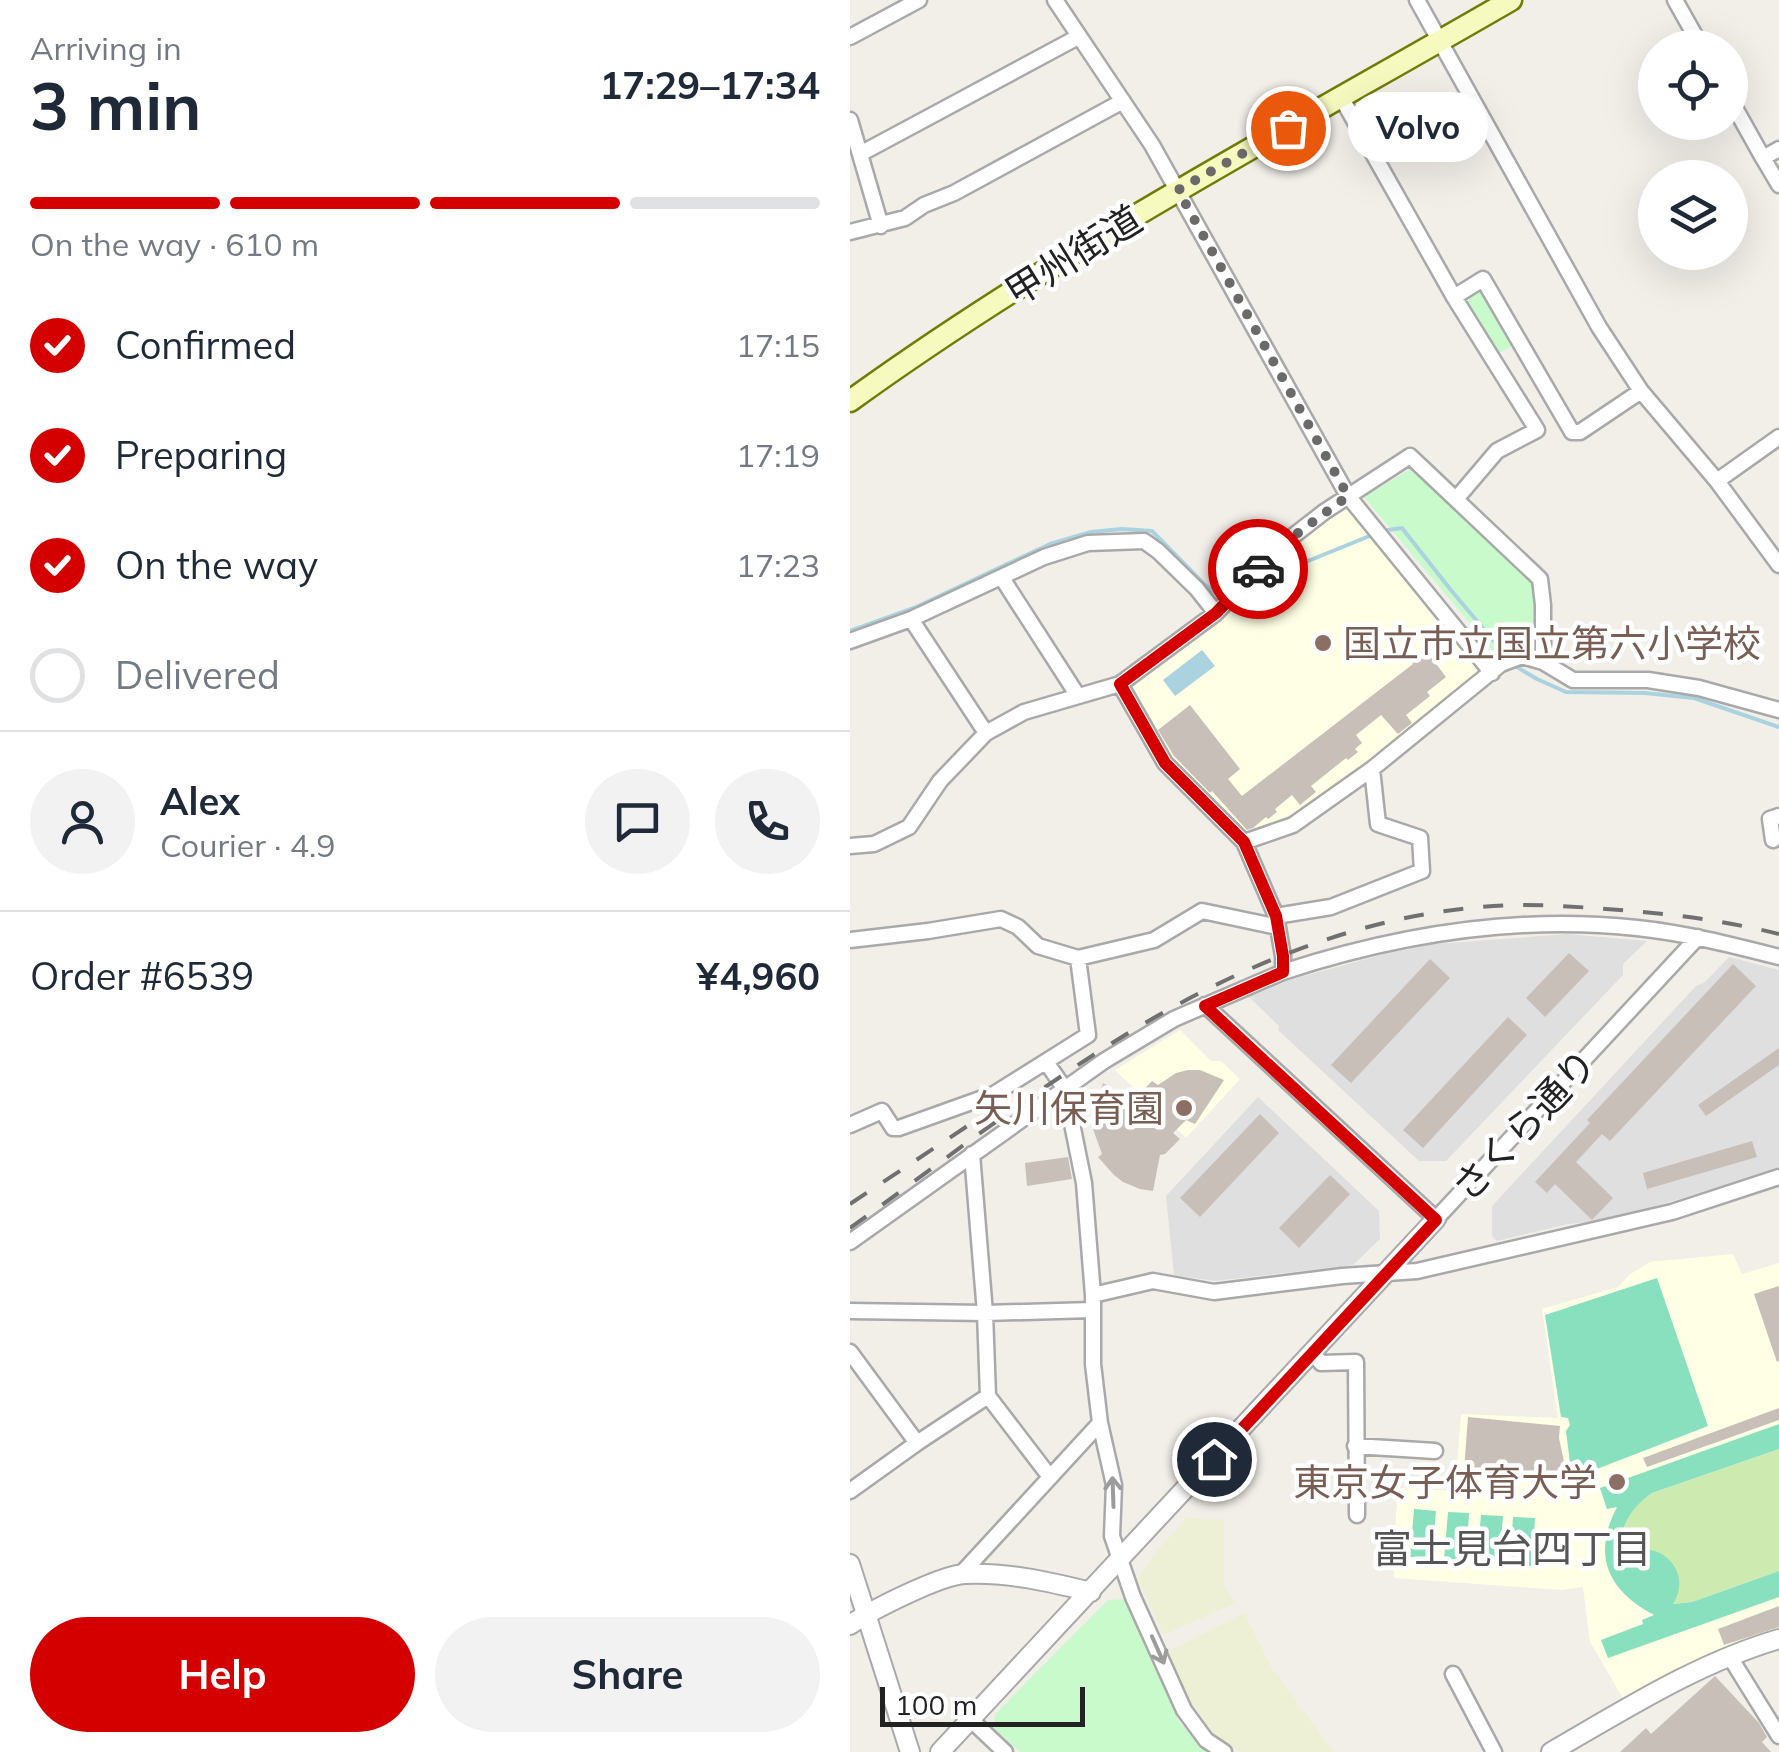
<!DOCTYPE html>
<meta charset="utf-8">
<style>
body{margin:0;font-family:Mulish,"Noto Sans JP",sans-serif;background:#f2f2f3;color:#1f2937;height:100vh;display:flex;flex-direction:column;font-size:38px;white-space:nowrap}
*{box-sizing:border-box;margin:0}
p{font-size:32px;color:#747a83}
.icon{flex:none;width:55px;height:55px;fill:none;stroke:currentColor;stroke-width:2;stroke-linecap:round;stroke-linejoin:round}
.map{position:relative;flex:1;overflow:hidden}
.drawer{display:flex;flex-direction:column;background:#fff;width:850px}
.drawer>*{flex:none}
.controls{position:absolute;left:788px;top:30px;display:grid;gap:20px}
.controls a{display:grid;place-items:center;width:110px;height:110px;border-radius:50%;background:#fff;box-shadow:0 10px 40px #0002;font-size:50px}
.scale{position:absolute;left:30px;bottom:25px;width:205px;box-sizing:border-box;padding-left:10px;border:5px solid #222;border-top:0;font-size:28px;line-height:35px;white-space:nowrap;color:#222;-webkit-text-stroke:8px #fff;paint-order:stroke}
.pin{position:absolute;display:grid;place-items:center;width:85px;height:85px;color:#fff;margin:-42px;border:5px solid #fff;border-radius:50%;box-shadow:0 2px 10px #0007}
.courier{position:absolute;display:grid;place-items:center;width:100px;height:100px;margin:-50px;border:8px solid #d40000;border-radius:50%;background:#fff;color:#222;box-shadow:0 2px 12px #0007}
.bubble{position:absolute;height:70px;border-radius:35px;background:#fff;box-shadow:0 10px 40px #0002;font-size:32px;font-weight:700;line-height:70px;text-align:center}
.summary em{font-style:normal;font-weight:700}
.summary div{display:flex;flex-direction:column-reverse}
.summary{display:flex;align-items:center;justify-content:space-between;height:170px;padding:0 30px}
h1{font-size:65px;font-weight:700;line-height:75px}
.bar{display:grid;grid-template-columns:repeat(4,1fr);gap:15px 10px;align-content:center;height:120px;padding:0 30px}
.bar i{height:12px;border-radius:8px;background:#e0e1e3}
.bar .selected{background:#d40000}
.bar p{grid-column:span 4}
.line{display:flex;align-items:center;gap:25px;padding:0 30px;border-top:2px solid #e0e1e3}
.line div{flex:1}
.round{display:grid;place-items:center;flex:none;width:105px;height:105px;border-radius:52px;background:#f2f2f3}
ol{padding:0 30px;list-style:none}
li{display:flex;align-items:center;gap:30px;height:110px}
li p{margin-inline-start:auto}
li .icon{padding:10px;border-radius:50%;background:#d40000;color:#fff;stroke-width:4}
li:last-child{color:#747a83}
li i{width:55px;height:55px;border:5px solid #e0e1e3;border-radius:50%}
.button{display:flex;gap:20px;margin-top:auto;padding:20px 30px}
.button a{flex:1;height:115px;border-radius:60px;background:#d40000;color:#fff;font-size:40px;font-weight:700;line-height:115px;text-align:center}
.button a+a{background:#f2f2f3;color:#1f2937}
main{display:flex;flex:1;min-height:0}
.map>svg:first-child{display:block}
.residential{fill:#e0dfdf}
.education{fill:#ffffe5}
.farmland{fill:#eef0d5}
.grass{fill:#cdebb0}
.park{fill:#c8facc}
.pitch{fill:#88e0be}
.water{fill:#aad3df}
.lines{fill:none;stroke-linecap:round;stroke-linejoin:round}
.stream{stroke:#aad3df;stroke-width:4}
.building{fill:#c7bfb8}
.minor-casing{stroke:#a9a9a9;stroke-width:19}
.tertiary-casing{stroke:#a9a9a9;stroke-width:22}
.secondary-casing{stroke:#707d05;stroke-width:25}
.minor{stroke:#fff;stroke-width:14}
.tertiary{stroke:#fff;stroke-width:18}
.secondary{stroke:#f7fabf;stroke-width:20}
.rail{stroke:#707070;stroke-width:4;stroke-dasharray:20 20;stroke-linecap:butt}
.oneway{stroke:#9c9c9c}
.done{stroke:#6b6a68;stroke-width:10;stroke-dasharray:0 18}
.route{stroke:#d40000;stroke-width:12}
.education-dot{fill:#8d6e63;stroke:#fff;stroke-width:4}
.labels{text-anchor:middle;dominant-baseline:central;stroke-width:9;stroke-linejoin:round;paint-order:stroke}
.street-label{font-size:38px;fill:#222;stroke:#fff}
.education-label{font-size:38px;fill:#785e54;stroke:#fff;text-anchor:end}
.neighbourhood-label{font-size:40px;fill:#555;stroke:#fff}
</style>
<main>
<section class="drawer">
<div class="summary"><div><h1>3 min</h1><p>Arriving in</p></div><em>17:29–17:34</em></div>
<div class="bar"><i class="selected"></i><i class="selected"></i><i class="selected"></i><i></i><p>On the way · 610 m</p></div>
<ol>
<li><svg class="icon" aria-label="check" viewBox="0 0 24 24"><path d="M5 12l5 5 9-10"/></svg>Confirmed<p>17:15</p></li>
<li><svg class="icon" aria-label="check" viewBox="0 0 24 24"><path d="M5 12l5 5 9-10"/></svg>Preparing<p>17:19</p></li>
<li><svg class="icon" aria-label="check" viewBox="0 0 24 24"><path d="M5 12l5 5 9-10"/></svg>On the way<p>17:23</p></li>
<li><i></i>Delivered</li>
</ol>
<div class="line" style="height:180px"><a class="round"><svg class="icon" aria-label="person" viewBox="0 0 24 24"><circle cx="12" cy="8" r="4"/><path d="M4 21q1-7 8-7t8 7"/></svg></a><div><b>Alex</b><p>Courier · 4.9</p></div><a class="round"><svg class="icon" aria-label="chat" viewBox="0 0 24 24"><path d="M4 5h16v11H9l-5 4z"/></svg></a><a class="round"><svg class="icon" aria-label="phone" viewBox="0 0 24 24"><path d="M5 4h4l2 5-3 2q2 4 5 5l2-3 5 2v4C11 20 4 13 5 4z"/></svg></a></div>
<div class="line" style="height:130px"><div>Order #6539</div><b>¥4,960</b></div>
<div class="button"><a>Help</a><a>Share</a></div>
</section>
<div class="map">
<svg width="929" height="1752" viewBox="0 0 929 1752">
<rect width="100%" height="100%" fill="#f2efe9"/>
<path class="residential" d="M718,934L797,941L773,964V975L596,1161H569L428,1030L429,1026L399,997L443,979L538,953L586,944Z
M879,957L929,970V1169L759,1220L718,1224L647,1241L642,1236V1206L846,986L854,983Z
M408,1097L529,1211L530,1239L503,1265L365,1281L324,1275L316,1196Z"/>
<path class="education" d="M498,496L535,540L577,578L642,673L443,825L394,842L315,763L270,684L366,613L429,547Z
M330,1030L361,1061H371L390,1079L336,1138L265,1070Z
M883,1254L892,1274L929,1263V1632L774,1700L740,1642L733,1587L711,1590L544,1578L543,1562L548,1488L605,1491L611,1414L708,1418L692,1309L768,1287L779,1275L800,1262Z"/>
<path class="farmland" d="M336,1518L374,1520V1585L385,1603L313,1635L288,1579L302,1557Z
M394,1613L421,1667L484,1752H389L346,1721L317,1652Z"/>
<path class="grass" d="M929,1449V1571L842,1602L822,1604L771,1558C769,1528 777,1510 802,1493Z"/>
<path class="park" d="M629,285L665,344L646,355L611,296Z
M559,470L567,473L686,584L689,656L670,648L649,658L514,497Z
M279,1599L329,1722L351,1745L363,1752H170L144,1728L145,1714L258,1600Z"/>
<path class="pitch" d="M807,1278L858,1426L734,1474L720,1463L716,1431L720,1425L718,1418L711,1417L695,1315Z
M929,1424V1449L802,1493C779,1509 768,1529 771,1557C805,1534 845,1569 823,1604L842,1602L929,1571V1597L758,1658L751,1640L793,1624L792,1620L804,1615C757,1590 742,1555 767,1507L757,1509L750,1488Z
M564,1509L586,1511L582,1559L560,1557Z
M598,1512L619,1513L616,1562L594,1560Z
M631,1515L653,1516L649,1564L627,1562Z
M663,1517L685,1518L682,1566L660,1565Z"/>
<path class="water" d="M352,650L365,666L325,696L313,680Z"/>
<g class="lines">
<path class="stream" d="M531,531L552,528L600,589L665,666L687,679L716,692L795,693L844,698L929,727
M381,603L387,607L458,561L522,535
M0,631L64,608L200,544L241,532L272,529L302,531L355,585L374,598"/>
</g>
<path class="building" d="M575,649L596,677L577,692L580,696L556,715L562,723L548,734L531,715L506,735L512,743L505,749L508,752L498,760L496,758L461,786L466,792L450,805L442,795L425,809L427,812L418,819L416,817L403,828L397,830L362,791L360,793L324,756L308,730L340,705L390,769L378,779L392,796L563,664L560,660Z
M719,953L739,971L695,1017L676,998Z
M580,959L600,978L501,1083L481,1065Z
M883,964L906,986L760,1141L752,1134L726,1162L763,1198L742,1220L705,1184L697,1193L685,1182L740,1123L737,1120Z
M658,1017L677,1035L573,1148L553,1130Z
M929,1048V1065L856,1116L848,1105Z
M338,1070H350L374,1080L345,1124L336,1120L323,1133L330,1139L315,1154L310,1155L303,1191L290,1189L273,1182L264,1175L248,1157L252,1154L243,1129L242,1114L253,1083L264,1090L261,1095L281,1103L302,1081L308,1085L326,1073Z
M410,1114L429,1133L350,1217L330,1198Z
M902,1141L907,1157L797,1189L793,1173Z
M218,1157L222,1179L177,1186L175,1163Z
M480,1175L500,1194L449,1248L429,1228Z
M929,1286V1361L927,1362L904,1294Z
M929,1408V1420L797,1467L793,1458Z
M618,1417L710,1426L709,1438L717,1476L709,1475L708,1477L614,1470Z
M929,1606V1627L874,1645L868,1629Z
M865,1676L909,1723L917,1737L912,1742L921,1752H770L796,1728L801,1734Z"/>
<g class="lines">
<defs>
<path id="minor" d="M205,0L302,145L498,496L642,673
M567,0L749,327L791,391L867,481L929,565
M825,0L852,48
M0,37L69,0
M491,97L604,297L687,430L647,451L607,498
M880,99L913,158
M0,120L31,226
M929,149L913,158L929,185
M10,154L228,37
M0,232L55,218L74,205L104,193L273,101
M604,297L633,279L722,432H730L791,391
M867,481L929,437
M152,578L228,696
M61,619L136,733
M0,641L61,619L194,557L238,543L294,541L308,551L347,589L366,613
M522,769L528,824L570,838L572,871L481,907L426,916L394,842L443,825L522,769L651,664L672,656L693,662
M923,840L920,819L929,816
M394,842L315,763L270,684L366,613L429,547L474,512L560,456L690,579L693,605V662L723,680H798L849,688L929,710
M0,846L24,844L59,827L90,781L136,733L174,712L270,684
M426,916L433,956V972C546,935 668,915 787,928C835,933 882,945 929,957
M0,940L78,931L151,919L168,927L188,946L228,958L304,940L352,911L428,927
M355,1005L586,1219L848,937
M196,1062L215,1089L234,1183L243,1295V1364L250,1423L264,1485L262,1536L283,1597L334,1710L356,1740L374,1752
M0,1125L32,1111L43,1128H49L144,1094L238,1035L228,958
M122,1154L135,1313L138,1396
M0,1242L254,1061L324,1019L433,972
M243,1295L303,1281L364,1292L492,1276L567,1271L822,1212L929,1177
M0,1311L135,1313L242,1310
M0,1352L67,1443L138,1396L200,1477
M463,1353L471,1363L506,1362L507,1515
M505,1446L585,1451
M0,1491L67,1443
M112,1573L250,1423
M880,1657L929,1736
M603,1674L644,1752
M120,1719L155,1752"/>
<path id="tertiary" d="M0,1564L60,1752
M0,1625C21,1610 91,1575 115,1574C158,1572 200,1582 241,1592
M90,1752L586,1219
M701,1752C774,1710 847,1663 929,1639"/>
<path id="secondary" d="M0,401C209,250 438,129 661,0"/>
</defs>
<use href="#minor" class="minor-casing"/>
<use href="#tertiary" class="tertiary-casing"/>
<use href="#secondary" class="secondary-casing"/>
<use href="#minor" class="minor"/>
<use href="#tertiary" class="tertiary"/>
<use href="#secondary" class="secondary"/>
<path class="rail" d="M0,1204L158,1099
M0,1228C88,1165 175,1097 267,1040C387,965 529,906 673,905C701,905 729,907 756,909C815,913 872,920 929,934"/>
</g>
<defs><path id="oneway-shaft" d="M-6 0H5M1.5-3L5.5 0L1.5 3" fill="none" stroke-width="1.6" stroke-linecap="round" stroke-linejoin="round" transform="scale(2.5)"/></defs>
<g class="oneway">
<use href="#oneway-shaft" transform="translate(263 1492) rotate(-92)"/>
<use href="#oneway-shaft" transform="translate(308 1650) rotate(66)"/>
</g>
<g class="lines">
<path class="done" d="M408,569L429,547L498,496L328,190L438,128"/>
<path class="route" d="M364,1459L586,1220L355,1006L433,972V956L426,916L394,842L315,763L270,684L366,613L408,569"/>
</g>
<g class="education-dot">
<circle cx="473" cy="643" r="10"/>
<circle cx="334" cy="1108" r="10"/>
<circle cx="767" cy="1482" r="10"/>
</g>
<g class="labels">
<g class="street-label">
<text transform="translate(223 255) rotate(-32)">甲州街道</text>
<text transform="translate(674 1125) rotate(-47)">さくら通り</text>
</g>
<g class="education-label">
<text x="493" y="643" text-anchor="start">国立市立国立第六小学校</text>
<text x="314" y="1108">矢川保育園</text>
<text x="747" y="1482">東京女子体育大学</text>
</g>
<g class="neighbourhood-label">
<text x="662" y="1548">富士見台四丁目</text>
</g>
</g>
</svg>
<div class="controls">
<a><svg class="icon" aria-label="locate" viewBox="0 0 24 24"><circle cx="12" cy="12" r="6"/><path d="M12 2v4M12 18v4M2 12h4M18 12h4"/></svg></a>
<a><svg class="icon" aria-label="layers" viewBox="0 0 24 24"><path d="M12 4l9 5-9 5-9-5zM3 14l9 5 9-5"/></svg></a>
</div>
<div class="scale">100 m</div>
<div class="pin" style="left:438px;top:128px;background:#ea580c"><svg class="icon" aria-label="bag" viewBox="0 0 24 24"><path d="M5 8h14l-1 12H6zM9 8a3 3 0 0 1 6 0"/></svg></div>
<div class="pin" style="left:364px;top:1459px;background:#1f2937"><svg class="icon" aria-label="home" viewBox="0 0 24 24"><path d="M3 11l9-7 9 7M6 9v11h12V9"/></svg></div>
<div class="courier" style="left:408px;top:569px"><svg class="icon" aria-label="car" viewBox="0 0 24 24"><path d="M5 17H2v-5l4-1 3-4h7l3 4 3 1v5h-3M9 17h6M6 11h13"/><circle cx="7" cy="17" r="2"/><circle cx="17" cy="17" r="2"/></svg></div>
<div class="bubble" style="left:498px;top:92px;width:140px">Volvo</div>
</div>
</main>
